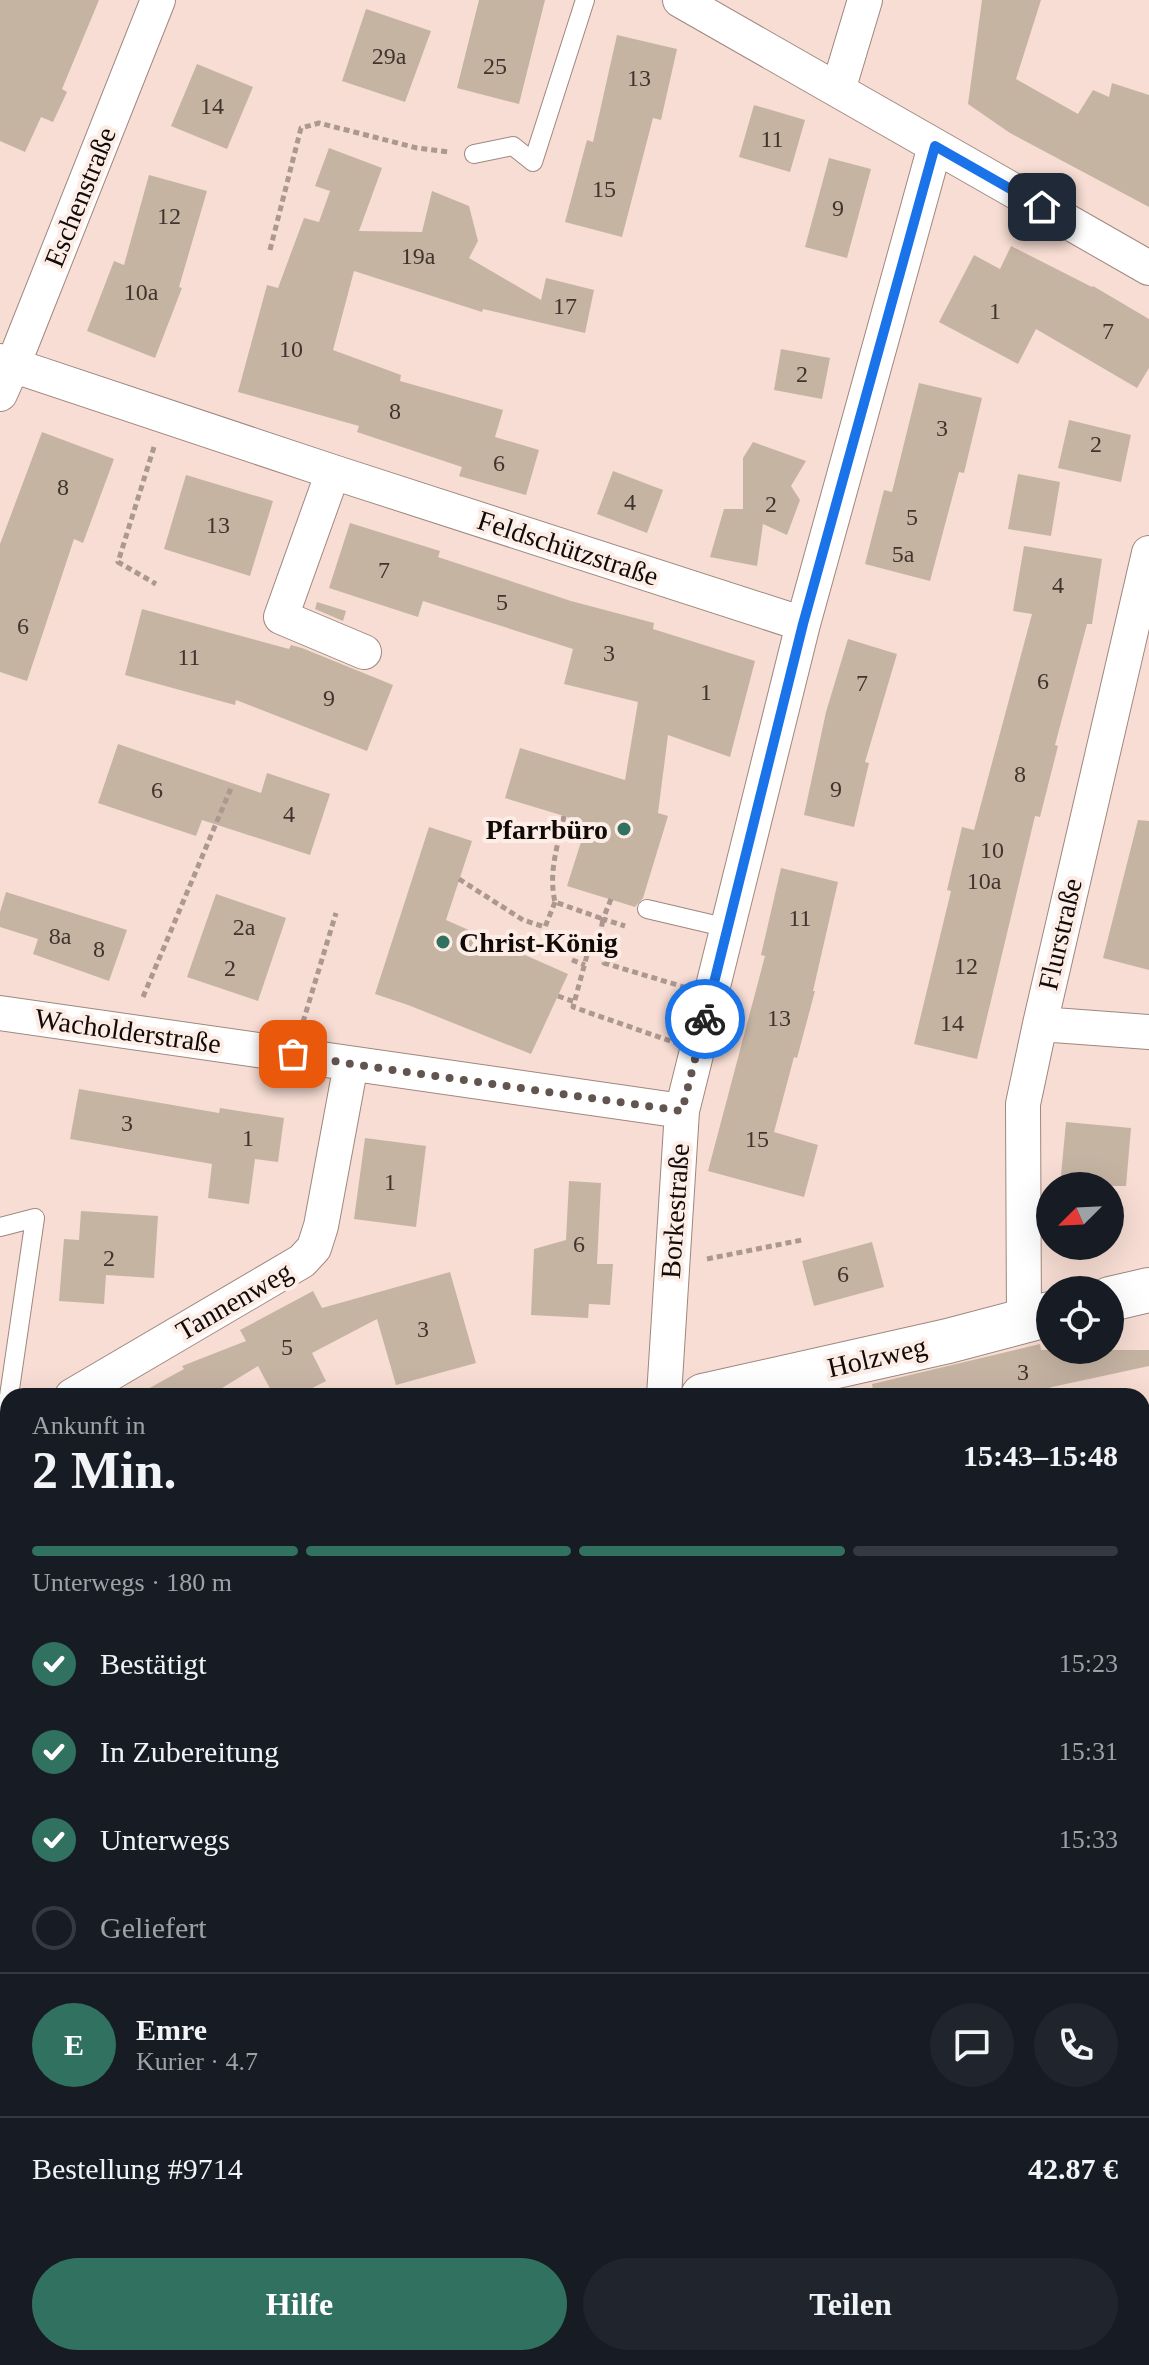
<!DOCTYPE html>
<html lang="de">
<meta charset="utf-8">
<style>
body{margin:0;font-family:Georgia,serif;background:#20242c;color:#f1f3f6;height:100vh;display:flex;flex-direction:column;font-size:30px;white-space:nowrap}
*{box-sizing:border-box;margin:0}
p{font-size:26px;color:#9ea1a6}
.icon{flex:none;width:44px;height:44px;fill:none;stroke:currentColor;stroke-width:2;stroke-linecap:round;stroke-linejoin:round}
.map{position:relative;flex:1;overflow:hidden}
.details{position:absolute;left:0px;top:1388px;width:1150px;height:978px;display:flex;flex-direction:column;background:#171b24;border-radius:24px 24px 0 0;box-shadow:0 8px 32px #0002}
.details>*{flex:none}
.needle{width:52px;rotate:246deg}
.fabs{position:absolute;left:1036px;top:1172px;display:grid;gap:16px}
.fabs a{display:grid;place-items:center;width:88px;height:88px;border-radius:50%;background:#171b24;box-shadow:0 8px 32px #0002;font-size:40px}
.pin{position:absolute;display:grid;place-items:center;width:68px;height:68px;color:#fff;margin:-34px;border-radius:16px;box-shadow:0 4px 12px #0006}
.courier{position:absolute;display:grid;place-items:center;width:80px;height:80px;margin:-40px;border:6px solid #1a73e8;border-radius:50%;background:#fff;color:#222;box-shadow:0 2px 10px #0007}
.overview em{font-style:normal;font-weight:800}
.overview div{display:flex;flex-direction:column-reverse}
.overview{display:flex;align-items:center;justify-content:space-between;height:136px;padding:0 32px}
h1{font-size:52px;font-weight:800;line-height:60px}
.bar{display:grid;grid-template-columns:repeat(4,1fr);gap:12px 8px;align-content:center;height:96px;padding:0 32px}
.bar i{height:10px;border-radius:6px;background:#363941}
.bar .selected{background:#317160}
.bar p{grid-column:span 4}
.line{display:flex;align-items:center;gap:20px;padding:0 32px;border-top:2px solid #363941}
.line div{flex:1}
.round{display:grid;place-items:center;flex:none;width:84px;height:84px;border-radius:42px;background:#20242c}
ol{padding:0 32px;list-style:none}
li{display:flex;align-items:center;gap:24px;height:88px}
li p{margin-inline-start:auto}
li .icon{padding:8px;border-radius:50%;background:#317160;color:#fff;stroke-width:4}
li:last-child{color:#9ea1a6}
li i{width:44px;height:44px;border:4px solid #363941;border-radius:50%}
.primary-button{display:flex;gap:16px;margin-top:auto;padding:16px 32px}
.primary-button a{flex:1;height:92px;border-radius:48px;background:#317160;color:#fff;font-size:32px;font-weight:800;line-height:92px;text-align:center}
.primary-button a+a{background:#20242c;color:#f1f3f6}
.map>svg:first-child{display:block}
.green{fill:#e3d4a0}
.building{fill:#c6b4a3}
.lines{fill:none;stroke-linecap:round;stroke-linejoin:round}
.lane-casing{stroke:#9f877e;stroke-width:20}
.street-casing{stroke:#9f877e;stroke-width:36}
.secondary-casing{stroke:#9f877e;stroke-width:46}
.path{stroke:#ac9890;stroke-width:5;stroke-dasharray:6 4;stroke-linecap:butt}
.lane{stroke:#fff;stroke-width:18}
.street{stroke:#fff;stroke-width:34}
.secondary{stroke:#fff;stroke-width:44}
.done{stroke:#62544e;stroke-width:8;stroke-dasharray:0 14.4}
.route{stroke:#1a73e8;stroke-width:10}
.poi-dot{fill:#317160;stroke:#fdede7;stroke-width:3}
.labels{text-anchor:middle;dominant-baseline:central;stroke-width:8;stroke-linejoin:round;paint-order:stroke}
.number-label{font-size:24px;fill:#3f342e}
.street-label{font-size:28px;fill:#120a07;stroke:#fdede7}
.poi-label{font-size:28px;font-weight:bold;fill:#120a07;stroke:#fdede7;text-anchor:end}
</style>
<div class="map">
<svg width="1149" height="2365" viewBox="0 0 1149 2365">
<rect width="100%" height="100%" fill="#f7ddd3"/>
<path class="green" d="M1149,1818V2365H637L638,2358H1142V1819Z"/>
<path class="building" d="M0,0H99L62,89L67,92L53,122L41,117L25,152L0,141Z
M479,0H545L519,104L457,88Z
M982,0H1041L1016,79L1078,114L1093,90L1109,97L1112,83L1149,95V207L1010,133L968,104Z
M366,9L431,31L405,102L342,81Z
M617,35L677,49L661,120L653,118L622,237L565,222L587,140L593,142Z
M197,64L253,87L227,149L171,126Z
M754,105L805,120L790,172L739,157Z
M329,148L382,168L359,231L422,232L432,191L469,206L478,241L469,258L541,300L546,278L594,290L585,333L483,309L482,312L354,271L333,350L401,375L400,381L503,410L495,437L539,450L526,495L459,476L462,467L357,432L359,426L238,392L267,285L278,288L304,218L319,222L330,191L315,186Z
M829,158L871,169L847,258L805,247Z
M149,175L207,191L179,287L182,288L155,358L87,331L114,261L124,265Z
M1011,246L1092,287L1093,286L1149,319V368L1137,388L1036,329L1018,364L939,322L974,255L1000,269Z
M781,349L830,358L822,399L774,390Z
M919,383L982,398L964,473L959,472L930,581L865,564L884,490L892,492Z
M1069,420L1131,435L1121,482L1058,468Z
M42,432L114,459L83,543L74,539L27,681L0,672V544Z
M753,442L806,461L791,486L800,500L787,535L763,524L757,566L710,557L724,509H743V458Z
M613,471L663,490L647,533L597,514Z
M1018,474L1060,482L1051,536L1008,529Z
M186,475L273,501L250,576L164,549Z
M350,523L440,551L438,557L571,601L654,623L653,629L755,661L730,757L668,735L658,813L668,816L643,898L635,907L567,886L587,823L505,798L520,748L625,780L638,702L564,684L573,649L423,601L418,617L329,588Z
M1024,546L1102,559L1092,624H1087L1055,745L1058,746L1040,817L1035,816L977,1059L914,1044L951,891L947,890L962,827L974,830L1032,614L1013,611Z
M317,602L346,611L343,621L315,609Z
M142,609L289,649L291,645L302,648L393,685L367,751L236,700L235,705L125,675Z
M848,639L897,654L865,762L869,763L854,827L804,815L826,712Z
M118,744L261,793L267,773L330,794L310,855L202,820L196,836L98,803Z
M1138,820L1149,821V970L1103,958Z
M429,827L472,841L446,920L568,974L531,1054L408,1005L375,994Z
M781,868L838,882L813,991H815L797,1058L794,1057L774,1132L818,1145L804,1197L708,1171L765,956L761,955Z
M6,892L127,930L109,981L33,954L38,939L0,927V912Z
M216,894L286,918L258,1001L187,977Z
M79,1089L219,1113L220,1108L284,1118L278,1162L255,1159L249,1204L208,1198L212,1164L70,1139Z
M1066,1122L1131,1128L1126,1186H1060Z
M365,1138L426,1146L416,1227L354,1219Z
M569,1181L601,1183L597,1264H613L610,1305L589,1304L588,1318L531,1315L534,1249L566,1240Z
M81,1211L158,1216L154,1278L106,1275L104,1304L59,1301L64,1239L79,1240Z
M872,1242L884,1287L814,1306L802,1261Z
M450,1272L476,1363L396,1385L377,1319L312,1353L326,1381L297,1396H274L258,1366L209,1396H135L184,1369L182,1366L246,1341L240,1330L313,1291L322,1308Z
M1040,1344L1041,1350H1149V1366L1052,1387L1022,1396H874L872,1384Z"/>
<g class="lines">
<defs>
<path id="lane" d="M474,154L513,146L533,162L585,0
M647,909L728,928
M0,1227L35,1218L9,1396
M3,1437L8,1402
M619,2365V2358"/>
<path id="street" d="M680,0L1149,268
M838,90L865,0
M0,361L333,472L803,624
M0,394L13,365L158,0
M333,472L281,617L364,652
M0,1013L682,1111
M1040,1024L1149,1032
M1024,1320L1023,1104L1040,1024L1149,553
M72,1396L302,1261L314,1248L321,1226L351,1064
M664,1396L682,1111L803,624L935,146
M0,1438L8,1434"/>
<path id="secondary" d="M1110,1299L1149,1290
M703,1396L948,1341L1050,1314
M0,1683L8,1678"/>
</defs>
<use href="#lane" class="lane-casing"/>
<use href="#street" class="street-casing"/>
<use href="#secondary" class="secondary-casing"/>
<path class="path" d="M270,250L301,128L319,123L417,148L449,152
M154,447L118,562L156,584
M564,816C558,845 548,872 555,902L603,919L598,946
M459,879L523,920L545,927L555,902
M611,899L603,919L625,926
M590,944L605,948L604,963L694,990L679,1044L573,1007Z
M572,960L585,965
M558,996L575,1002
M143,997L231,788
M303,1022L336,913
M707,1259L802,1240
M1142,1804H1149
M1142,1859H1149
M1142,2031H1149
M1142,2154L1149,2149
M680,2365L690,2358
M973,2365V2358"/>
<use href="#lane" class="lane"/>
<use href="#street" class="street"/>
<use href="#secondary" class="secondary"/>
</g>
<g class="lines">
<path class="done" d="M293,1054L351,1064L682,1111L705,1019"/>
<path class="route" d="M705,1019L803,624L935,146L1042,207"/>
</g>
<g class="poi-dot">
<circle cx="624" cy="829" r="8"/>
<circle cx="443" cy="942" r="8"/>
</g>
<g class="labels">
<g class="number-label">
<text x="389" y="56">29a</text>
<text x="495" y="66">25</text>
<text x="639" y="78">13</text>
<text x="212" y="106">14</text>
<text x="772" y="139">11</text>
<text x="604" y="189">15</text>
<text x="838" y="208">9</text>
<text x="169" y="216">12</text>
<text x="418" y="256">19a</text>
<text x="141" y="292">10a</text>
<text x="565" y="306">17</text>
<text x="995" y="311">1</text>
<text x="1108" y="331">7</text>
<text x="291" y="349">10</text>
<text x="802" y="374">2</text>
<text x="395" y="411">8</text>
<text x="942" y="428">3</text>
<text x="1096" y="444">2</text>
<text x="499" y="463">6</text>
<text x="63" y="487">8</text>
<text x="630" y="502">4</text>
<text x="771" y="504">2</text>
<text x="912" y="517">5</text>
<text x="218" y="525">13</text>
<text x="903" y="554">5a</text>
<text x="384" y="570">7</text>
<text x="1058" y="585">4</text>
<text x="502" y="602">5</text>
<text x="23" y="626">6</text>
<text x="609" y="653">3</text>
<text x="189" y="657">11</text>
<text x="1043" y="681">6</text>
<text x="862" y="683">7</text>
<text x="706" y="692">1</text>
<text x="329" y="698">9</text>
<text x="1020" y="774">8</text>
<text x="836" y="789">9</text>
<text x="157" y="790">6</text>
<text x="289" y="814">4</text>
<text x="992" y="850">10</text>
<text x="984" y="881">10a</text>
<text x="800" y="918">11</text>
<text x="244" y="927">2a</text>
<text x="60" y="936">8a</text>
<text x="99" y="949">8</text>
<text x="966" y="966">12</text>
<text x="230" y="968">2</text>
<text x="779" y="1018">13</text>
<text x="952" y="1023">14</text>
<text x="127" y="1123">3</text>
<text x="248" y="1138">1</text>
<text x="757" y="1139">15</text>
<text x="390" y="1182">1</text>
<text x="579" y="1244">6</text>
<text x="109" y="1258">2</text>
<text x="843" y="1274">6</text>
<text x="423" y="1329">3</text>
<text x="287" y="1347">5</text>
<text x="1023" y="1372">3</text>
</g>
<g class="street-label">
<text transform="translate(80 197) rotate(-68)">Eschenstraße</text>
<text transform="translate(568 548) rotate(18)">Feldschützstraße</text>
<text transform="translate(1060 934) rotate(-77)">Flurstraße</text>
<text transform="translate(128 1031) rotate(8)">Wacholderstraße</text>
<text transform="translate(675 1211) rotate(-86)">Borkestraße</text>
<text transform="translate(234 1301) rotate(-30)">Tannenweg</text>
<text transform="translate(877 1357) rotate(-13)">Holzweg</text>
</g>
<g class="poi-label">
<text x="608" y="829">Pfarrbüro</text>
<text x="459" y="942" text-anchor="start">Christ-König</text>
</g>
</g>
</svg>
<div class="fabs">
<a><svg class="needle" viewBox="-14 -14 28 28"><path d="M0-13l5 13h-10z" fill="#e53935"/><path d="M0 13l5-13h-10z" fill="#9ea1a6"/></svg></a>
<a><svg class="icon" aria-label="locate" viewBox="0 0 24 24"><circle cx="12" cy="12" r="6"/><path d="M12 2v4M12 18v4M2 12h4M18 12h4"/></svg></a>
</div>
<div class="pin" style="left:293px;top:1054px;background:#ea580c"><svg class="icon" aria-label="bag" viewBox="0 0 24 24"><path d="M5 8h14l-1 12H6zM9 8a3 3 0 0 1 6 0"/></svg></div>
<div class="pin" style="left:1042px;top:207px;background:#1f2937"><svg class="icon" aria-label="home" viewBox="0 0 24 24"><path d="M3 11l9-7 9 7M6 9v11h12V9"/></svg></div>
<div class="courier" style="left:705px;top:1019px"><svg class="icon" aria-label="bike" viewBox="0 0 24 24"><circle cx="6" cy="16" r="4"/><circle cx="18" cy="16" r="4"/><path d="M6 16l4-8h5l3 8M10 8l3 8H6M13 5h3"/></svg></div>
<section class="details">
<div class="overview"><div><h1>2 Min.</h1><p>Ankunft in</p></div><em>15:43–15:48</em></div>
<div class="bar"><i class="selected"></i><i class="selected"></i><i class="selected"></i><i></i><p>Unterwegs · 180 m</p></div>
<ol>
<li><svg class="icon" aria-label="check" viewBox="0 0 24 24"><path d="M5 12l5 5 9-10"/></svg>Bestätigt<p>15:23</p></li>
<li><svg class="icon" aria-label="check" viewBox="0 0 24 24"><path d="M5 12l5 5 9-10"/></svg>In Zubereitung<p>15:31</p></li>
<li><svg class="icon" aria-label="check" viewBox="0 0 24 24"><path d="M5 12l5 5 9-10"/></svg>Unterwegs<p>15:33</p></li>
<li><i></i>Geliefert</li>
</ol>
<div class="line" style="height:144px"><b class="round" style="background:#317160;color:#fff">E</b><div><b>Emre</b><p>Kurier · 4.7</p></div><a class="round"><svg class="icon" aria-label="chat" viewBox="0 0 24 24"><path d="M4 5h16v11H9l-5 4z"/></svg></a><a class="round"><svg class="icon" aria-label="phone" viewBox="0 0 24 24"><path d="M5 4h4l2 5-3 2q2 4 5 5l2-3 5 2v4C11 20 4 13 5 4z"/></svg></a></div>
<div class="line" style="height:104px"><div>Bestellung #9714</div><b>42.87 €</b></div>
<div class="primary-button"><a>Hilfe</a><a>Teilen</a></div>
</section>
</div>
